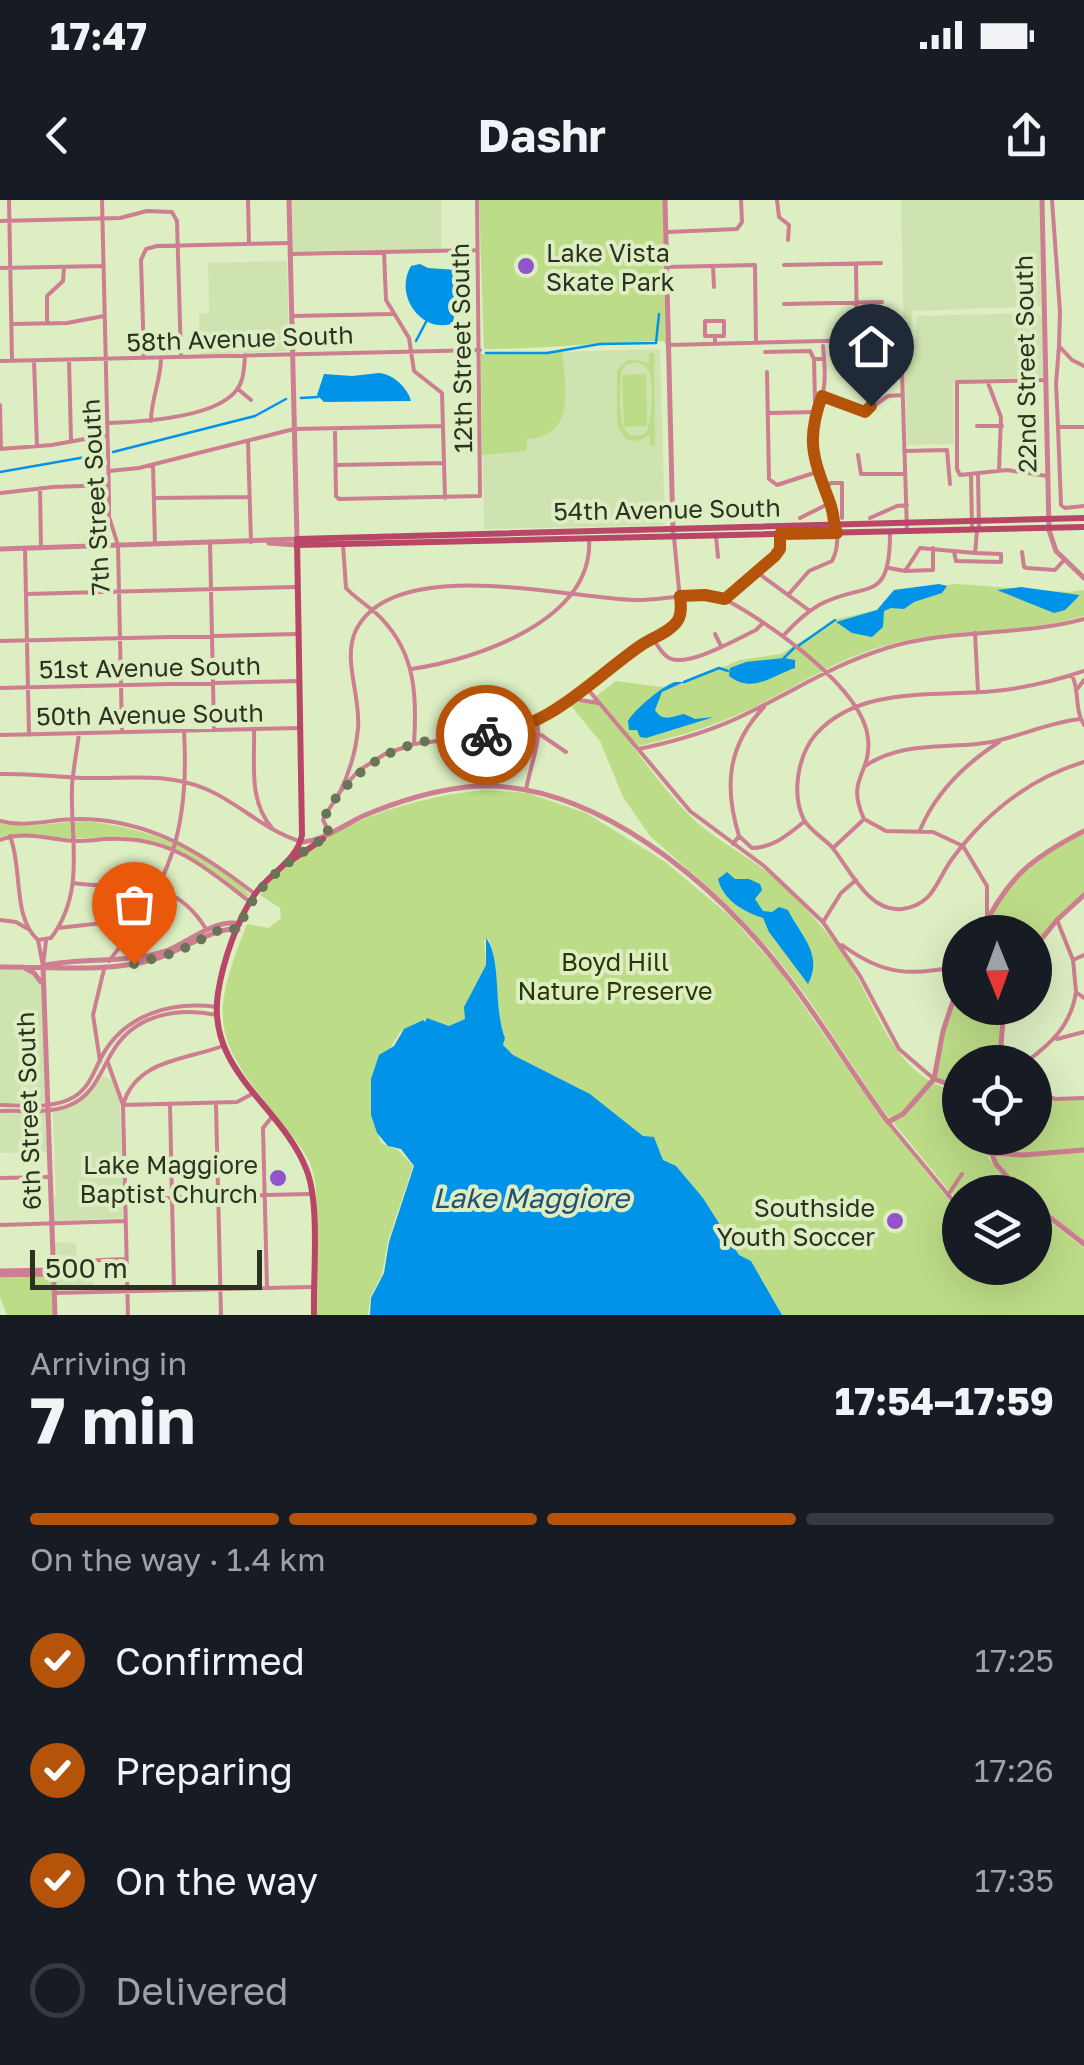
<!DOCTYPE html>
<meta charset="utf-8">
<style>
body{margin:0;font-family:"Golos Text",sans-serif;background:#20242c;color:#f1f3f6;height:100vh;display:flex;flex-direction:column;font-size:38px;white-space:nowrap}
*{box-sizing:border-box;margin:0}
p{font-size:32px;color:#9ea1a6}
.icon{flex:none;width:55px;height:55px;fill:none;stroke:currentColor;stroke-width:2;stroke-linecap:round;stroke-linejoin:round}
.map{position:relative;height:1115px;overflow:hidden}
.details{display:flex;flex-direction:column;background:#171b24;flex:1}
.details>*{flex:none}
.needle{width:65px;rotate:179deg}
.tools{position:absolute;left:942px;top:715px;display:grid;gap:20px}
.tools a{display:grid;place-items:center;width:110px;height:110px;border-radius:50%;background:#171b24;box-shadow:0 10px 40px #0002;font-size:50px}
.scale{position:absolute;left:30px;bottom:25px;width:232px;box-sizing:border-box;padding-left:10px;border:5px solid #2b3221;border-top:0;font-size:28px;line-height:35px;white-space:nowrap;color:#2b3221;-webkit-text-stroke:8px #dceec2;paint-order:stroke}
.pin{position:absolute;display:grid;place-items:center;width:85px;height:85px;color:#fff;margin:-102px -42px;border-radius:50% 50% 50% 0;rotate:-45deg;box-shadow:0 0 10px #0007}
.pin .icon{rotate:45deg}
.courier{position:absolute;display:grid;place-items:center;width:100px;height:100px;margin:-50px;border:8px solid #b45309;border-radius:50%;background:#fff;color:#222;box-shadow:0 2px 12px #0007}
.headline em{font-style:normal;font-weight:700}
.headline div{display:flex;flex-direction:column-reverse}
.headline{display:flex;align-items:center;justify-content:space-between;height:170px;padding:0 30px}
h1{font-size:65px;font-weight:700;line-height:75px}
.bar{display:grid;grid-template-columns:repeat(4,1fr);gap:15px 10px;align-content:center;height:120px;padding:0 30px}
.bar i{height:12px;border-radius:8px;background:#363941}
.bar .active{background:#b45309}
.bar p{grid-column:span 4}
ol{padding:0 30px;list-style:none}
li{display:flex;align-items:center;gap:30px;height:110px}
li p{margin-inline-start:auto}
li .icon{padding:10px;border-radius:50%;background:#b45309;color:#fff;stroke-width:4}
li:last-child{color:#9ea1a6}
li i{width:55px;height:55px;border:5px solid #363941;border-radius:50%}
.status{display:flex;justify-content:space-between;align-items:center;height:70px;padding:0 50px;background:#171b24;direction:ltr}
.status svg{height:28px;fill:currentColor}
header{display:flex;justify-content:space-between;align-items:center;height:130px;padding:0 30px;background:#171b24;font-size:45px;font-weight:700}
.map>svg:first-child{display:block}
.built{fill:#cfe3b1}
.green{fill:#bddc87;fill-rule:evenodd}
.water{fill:#0093e8}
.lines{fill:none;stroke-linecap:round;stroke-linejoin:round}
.stream{stroke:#0093e8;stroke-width:2.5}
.minor{stroke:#cd7e90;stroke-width:4}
.tertiary{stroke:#cd7e90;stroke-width:5}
.secondary{stroke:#b94567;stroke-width:6}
.done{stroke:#697459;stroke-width:10;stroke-dasharray:0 18}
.route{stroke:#b45309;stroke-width:12}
.poi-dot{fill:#9254ca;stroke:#dceec2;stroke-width:4}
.labels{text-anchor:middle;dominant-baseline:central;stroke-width:8;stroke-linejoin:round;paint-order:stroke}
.poi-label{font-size:25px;fill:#2b3221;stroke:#dceec2;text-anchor:end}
.street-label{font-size:25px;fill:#2b3221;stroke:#dceec2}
.park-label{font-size:25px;fill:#283802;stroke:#dceec2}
.water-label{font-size:28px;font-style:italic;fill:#245074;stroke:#dceec2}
</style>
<div class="status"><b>17:47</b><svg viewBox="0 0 49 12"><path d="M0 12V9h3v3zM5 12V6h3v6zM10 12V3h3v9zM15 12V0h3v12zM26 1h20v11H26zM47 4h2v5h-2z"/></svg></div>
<header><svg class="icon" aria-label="back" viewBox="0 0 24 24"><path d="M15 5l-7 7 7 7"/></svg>Dashr<svg class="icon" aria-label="share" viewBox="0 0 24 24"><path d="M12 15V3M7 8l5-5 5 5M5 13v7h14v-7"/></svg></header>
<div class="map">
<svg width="1084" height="1115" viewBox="0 0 1084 1115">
<rect width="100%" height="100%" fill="#dceec2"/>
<path class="built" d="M290,0H441V49L292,52Z
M901,0H1040L1041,106L912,111L911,133L904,135Z
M287,61L289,151L200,155L199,114L209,113L208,63Z
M1038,113L1042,117L1043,177L956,180L953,185L954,244L907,245L904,142L916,140L917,116Z
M660,149L665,325L484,329L481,154Z
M20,768L38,779L42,790L45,902L0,903V769Z
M103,876L112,880L120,902L123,1018L54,1021L53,997H56L53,912L79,903Z
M45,912L47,952L0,953V913Z
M54,1042L76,1043L78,1070L92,1072L93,1090L56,1091Z"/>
<path class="green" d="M479,0H663L667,149L664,141C604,142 544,149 484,149Z
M562,152C565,185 577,237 527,239L526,251L482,255L481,154Z
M649,153H654L655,246H650V235L637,241L625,239L617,225V170L629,159L649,163ZM636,162C643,165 646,164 649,172C654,187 652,220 646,233C613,249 621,191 621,173L625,165Z
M646,174L647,226L624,227L622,175Z
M957,384L1068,392L1084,390V416C1017,436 948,427 880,447C833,461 794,488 750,509C712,527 674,538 633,547C652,572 670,596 692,618C714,639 743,653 767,672C795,695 819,722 841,751C877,800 889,879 960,892V938H981L989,959L1017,992H960V1004L879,905L807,797L773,753L709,688L650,636L623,597L600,541L571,506L575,502L590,501L616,481L662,487L693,479L740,460L781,454L837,419L877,410L894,390Z
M487,590L527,593L586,613L664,661L731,717L779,770L878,913L960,1013V1068H1035V1010L1084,1048V1115H782L751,1061L739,1056L703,998L663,960L654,938L643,936L590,894L513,855L503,845L505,837C493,809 501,762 488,739L484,740L486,765L470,795L465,819L449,826L428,818L425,823L422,820L400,832L389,850L371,915L381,943L398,950L413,966L388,1041L382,1074L370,1098L368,1115H317C316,1087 313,1058 314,1030C315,1009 319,990 312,969C306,950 290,934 278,918C213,838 209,820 247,724L269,728L281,718L280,708L260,695C308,629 409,596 487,590Z
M83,621C136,625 217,651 250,695L246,697C209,666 174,639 124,637C105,636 87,639 69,638C45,637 24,630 0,637V623L23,626Z
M1084,633V693L1035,744V732H983C1009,678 1033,662 1084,633Z
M960,784V808H1003L1000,844L1004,862H960V886L936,878L944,832Z
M1035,894L1055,900H1084V948L1023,954L991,953L986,938H1035Z
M1084,952V1042L1035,1004V992H1023L993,956L1023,957Z
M52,1076L53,1115H7L0,1097V1078Z"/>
<path class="water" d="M420,64L428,68L457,70C459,89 453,104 454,123C423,135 393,96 411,66Z
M379,173C393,174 408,188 411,201L324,202L317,195L324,174L352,176Z
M939,384L947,386L942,393L914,402L904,409L891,408L884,411L883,427L872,437L852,433L836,422L877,410L894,390Z
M1021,387L1079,395V396L1065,410L1054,413L997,390Z
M784,458L795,460V468C771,476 753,494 729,476L730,468L746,462Z
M675,482H684L662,492L655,510C663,523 673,516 684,514L695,519L714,517L646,538L640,537L637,530H629L628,521C634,510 662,486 675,482Z
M727,672L735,679H749L760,684L762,690L755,699L763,711L772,712L779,707L788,710C800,735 824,754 808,784L769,732L763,718C744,712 723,700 718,679Z
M486,738C502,758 493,808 505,838L503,845L513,855L590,894L643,936L654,937L663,960L676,966L703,998L739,1055L751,1061L782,1115H370L371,1098L384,1073L389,1042L414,966L401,949L388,946L377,933L371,915V879L379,855L394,846L404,829L423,820L425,822L427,818L449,826L465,819L464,807L486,765Z"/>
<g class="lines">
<path class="stream" d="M416,141L427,120
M486,153H547L600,144L656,143L659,114
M301,198L318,197
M113,252L255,216L286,199
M0,272L103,254
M798,446L835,420
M784,458L794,448
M684,482L719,468L728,471"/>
<path class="minor" d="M9,0L12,161
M102,0L109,297V317L118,345L122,532
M248,0L249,44
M777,0L779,17L789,25L788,40
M1052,0L1060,112L1059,146L1072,160L1084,166
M0,21L120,18L147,11L172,12L177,21L181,157
M668,32L737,29L742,22L741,0
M384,52L386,100L409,138L414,171L442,193L445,298
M290,54L476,50
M784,65L881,63
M856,65L857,140
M713,66L714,87
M667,67L755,65L756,143
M0,68L103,66
M784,104L882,102
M292,116L392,114
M47,123V96L63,81L64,67
M11,124L67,123L104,116
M715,136H724V121H705V136H715V144
M669,145L901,139L907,331
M765,152L810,151L814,159
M144,158L141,60L146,49L157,46L290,43
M69,160L71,240
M0,161L480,150
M34,161L37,246
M767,172L769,279L777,285L817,272
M1046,180L957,182V269L960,275L1007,270L1047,276
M988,183L1001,217L999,270
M238,189L251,200
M822,197L865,212L888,196L903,195
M815,202L814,159H824
M0,205L1,249
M770,213L815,212
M151,221C151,199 161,180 161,158
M107,223C140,222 212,218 235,192C244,182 244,169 245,155
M977,226H1002
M1058,226L1056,184L1059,146
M1084,227H1058L1061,305L1065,308L1084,306
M335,229L336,296L339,299L480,296L477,0
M248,242L251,342
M0,249L52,245L107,235
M904,251L947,250L950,284
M858,255L861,274H905
M153,265L155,344
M336,265L444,263
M109,271L139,268L294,229L443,226
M971,275L972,330
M978,275L979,329
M40,288L41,347
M824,288L831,283H842V318
M1,293L53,287L109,285
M154,298L249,297
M800,318L830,303
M870,318L897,306L907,305
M716,336L718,357
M210,343L214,530
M343,345L346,388C357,400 371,407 382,419C416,455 417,497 414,544
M25,349L29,535
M954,352L956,361L1001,362V354L975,353
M1022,352L1024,367L1027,368L1055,370L1065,359
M889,368L905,371L920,348L975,353L977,331
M905,371L933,370V348
M758,373L810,411
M26,394L296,387
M788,395L809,371L832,361C850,326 817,290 813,256C809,230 821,210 824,186C826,173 824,159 823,146
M726,400C768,422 863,488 868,538C872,575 845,577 864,619L886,631L933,632L963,646L987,686V719
M975,433L978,492
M715,434L721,446
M783,436C793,425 805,413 819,405C865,380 890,406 890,334
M653,438C657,445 661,453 669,458C687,468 737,439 756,430L763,423
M0,441L299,434
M411,469C476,460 594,420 589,339
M1084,471C1055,481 1025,488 995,491C937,497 860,485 816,534C798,555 791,594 804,620C810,630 823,638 831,646C849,667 868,713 902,709C934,705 936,681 952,659C961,647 971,635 982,624C1011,595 1044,574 1084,562
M1072,475C1080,492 1074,508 1084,525
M586,487L690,611L764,666L823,722L860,776L899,849L934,879
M0,488L300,481
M1078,488L1084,480
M574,499L598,503
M254,529C255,562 248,601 272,628
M0,535L300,528
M541,535L566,552
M639,549C677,541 713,531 748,513C798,489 832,465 887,448C952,428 1019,437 1084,419
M865,566C908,537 958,552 1004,539C1030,532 1053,522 1080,519
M0,574C28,573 56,577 84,578C127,579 165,572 206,589C239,603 264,630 299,641
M526,590C529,571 542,538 537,523
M339,593L358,571L385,554L414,544L501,533L537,522L638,447L670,428L678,421L681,411L674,337
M0,621C26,628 51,619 78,619C149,619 201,652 255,694
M920,630C936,592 965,564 999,542
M330,634L323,620C327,610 334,603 339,594C349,574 356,551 358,528C361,496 342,459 356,430C394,354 566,398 633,400C664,401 695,390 725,399L778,353L780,335
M10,636C23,669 12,717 38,740
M739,636L752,648C773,648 789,634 805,621
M0,640C26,630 49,640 76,641C91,641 106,638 122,639C176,640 210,671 250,702
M733,644L739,636C724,587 727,546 764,507
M833,648L862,621
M73,683C127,691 171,672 206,729
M0,720L16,722L28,729
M1057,720L1073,760L1076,792L1084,798
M823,722L841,693L856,680
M58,728L130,720L145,712
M842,745C884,776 911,776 960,766
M1073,760L1084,755
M109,761C170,683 190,631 184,531
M43,766L38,740L51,738C86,692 70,639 72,587C73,569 77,551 79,533
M43,766L46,741
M1057,839L1084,832
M223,846C186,860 136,859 123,905L237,902L252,894
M100,861L93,815L104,769
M1026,862C1052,843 1071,825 1076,792
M108,863L123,905L128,1115
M1035,892L1055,899L1084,898
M0,905C22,905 50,909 70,899C89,890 93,873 102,856C125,814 172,801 217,807
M170,905L174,1090
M216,905L221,1115
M0,911C22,910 50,914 70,905C94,895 100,872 113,851C135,814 178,807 217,815
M888,922L960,1009
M0,978L50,977
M948,995L962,974
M125,998L310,994
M0,1025L126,1021
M79,1061L125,1059
M267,1088L263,928L271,918
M54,1093L313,1087"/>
<path class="tertiary" d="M665,0L673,332
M1042,0L1049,330L1056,351L1084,378
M269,343L297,345
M0,349L297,339L289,0
M301,642C325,640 342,626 363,616C396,602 431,591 466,587C590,575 718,685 788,778C824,825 853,875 888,922L903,914L934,879L943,831L960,780
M981,732C1008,677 1030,659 1084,631
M1035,747L1057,720L1084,695
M46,765C86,757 126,764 166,751C190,742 215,718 240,724
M43,766L55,1115
M0,767C52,766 107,774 158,758C179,752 219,724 238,730
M23,767L34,773L41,782
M1004,808L1001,844L1006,862
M934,879L960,888
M985,938L996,964L1021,992
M989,953L1023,955L1084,950
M1035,1006L1084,1044
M0,1071L54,1070
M0,1075L54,1074"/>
<path class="secondary" d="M297,345L1084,327
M292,660L323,639
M314,1115C313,1075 320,1006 307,971C283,906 206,872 218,793C223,761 237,720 255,694C270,673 297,661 302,635L297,339L1084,318"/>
</g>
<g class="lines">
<path class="done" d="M134,764L177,752L225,727L238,730C258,679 287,663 330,634L324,624C325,610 334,600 343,590C383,544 428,537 486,535"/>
<path class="route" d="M486,535C550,528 590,481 640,446C651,438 671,432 678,420C682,413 681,404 680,396L705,395L725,399L775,356L780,349V334L837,333C833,323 834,313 830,303C814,260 805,242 822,196L865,212L871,206"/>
</g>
<g class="poi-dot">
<circle cx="526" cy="66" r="10"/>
<circle cx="278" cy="978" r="10"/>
<circle cx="895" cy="1021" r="10"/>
</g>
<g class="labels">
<g class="poi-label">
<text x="546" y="52" text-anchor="start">Lake Vista<tspan x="546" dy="29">Skate Park</tspan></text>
<text x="258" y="964">Lake Maggiore<tspan x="258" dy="29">Baptist Church</tspan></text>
<text x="875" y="1007">Southside<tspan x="875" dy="29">Youth Soccer</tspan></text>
</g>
<g class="street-label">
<text transform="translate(240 138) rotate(-2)">58th Avenue South</text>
<text transform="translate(461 148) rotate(-91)">12th Street South</text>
<text transform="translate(1025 164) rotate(-91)">22nd Street South</text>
<text transform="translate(95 297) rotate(-93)">7th Street South</text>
<text transform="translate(667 309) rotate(-1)">54th Avenue South</text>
<text transform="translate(150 467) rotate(-1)">51st Avenue South</text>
<text transform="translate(150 514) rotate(-1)">50th Avenue South</text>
<text transform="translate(28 911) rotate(-92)">6th Street South</text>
</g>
<g class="park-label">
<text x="615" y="761">Boyd Hill<tspan x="615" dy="29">Nature Preserve</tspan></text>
</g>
<g class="water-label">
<text x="531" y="997">Lake Maggiore</text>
</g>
</g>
</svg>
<div class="tools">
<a><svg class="needle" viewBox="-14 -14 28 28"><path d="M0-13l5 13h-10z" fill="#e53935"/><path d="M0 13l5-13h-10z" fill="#9ea1a6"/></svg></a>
<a><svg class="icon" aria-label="locate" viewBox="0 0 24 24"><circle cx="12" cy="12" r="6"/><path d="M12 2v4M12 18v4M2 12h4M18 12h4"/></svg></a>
<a><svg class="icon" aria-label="layers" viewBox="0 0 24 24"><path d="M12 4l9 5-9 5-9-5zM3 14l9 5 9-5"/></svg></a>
</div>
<div class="scale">500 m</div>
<div class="pin" style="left:134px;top:764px;background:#ea580c"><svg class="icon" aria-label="bag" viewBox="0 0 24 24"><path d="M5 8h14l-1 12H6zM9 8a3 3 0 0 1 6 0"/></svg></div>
<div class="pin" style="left:871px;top:206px;background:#1f2937"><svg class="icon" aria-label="home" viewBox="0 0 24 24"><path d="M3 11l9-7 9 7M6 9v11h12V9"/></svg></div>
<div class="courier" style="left:486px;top:535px"><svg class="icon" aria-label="bike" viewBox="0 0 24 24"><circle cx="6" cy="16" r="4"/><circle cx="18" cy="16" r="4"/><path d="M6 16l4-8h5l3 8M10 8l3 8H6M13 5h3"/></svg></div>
</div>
<section class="details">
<div class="headline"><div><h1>7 min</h1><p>Arriving in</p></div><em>17:54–17:59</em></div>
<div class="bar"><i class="active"></i><i class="active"></i><i class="active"></i><i></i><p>On the way · 1.4 km</p></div>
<ol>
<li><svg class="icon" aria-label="check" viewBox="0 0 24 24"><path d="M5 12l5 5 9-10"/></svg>Confirmed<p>17:25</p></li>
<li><svg class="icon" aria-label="check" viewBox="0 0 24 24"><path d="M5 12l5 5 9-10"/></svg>Preparing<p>17:26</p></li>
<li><svg class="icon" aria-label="check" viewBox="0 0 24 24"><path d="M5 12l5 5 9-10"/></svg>On the way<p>17:35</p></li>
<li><i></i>Delivered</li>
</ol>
</section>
